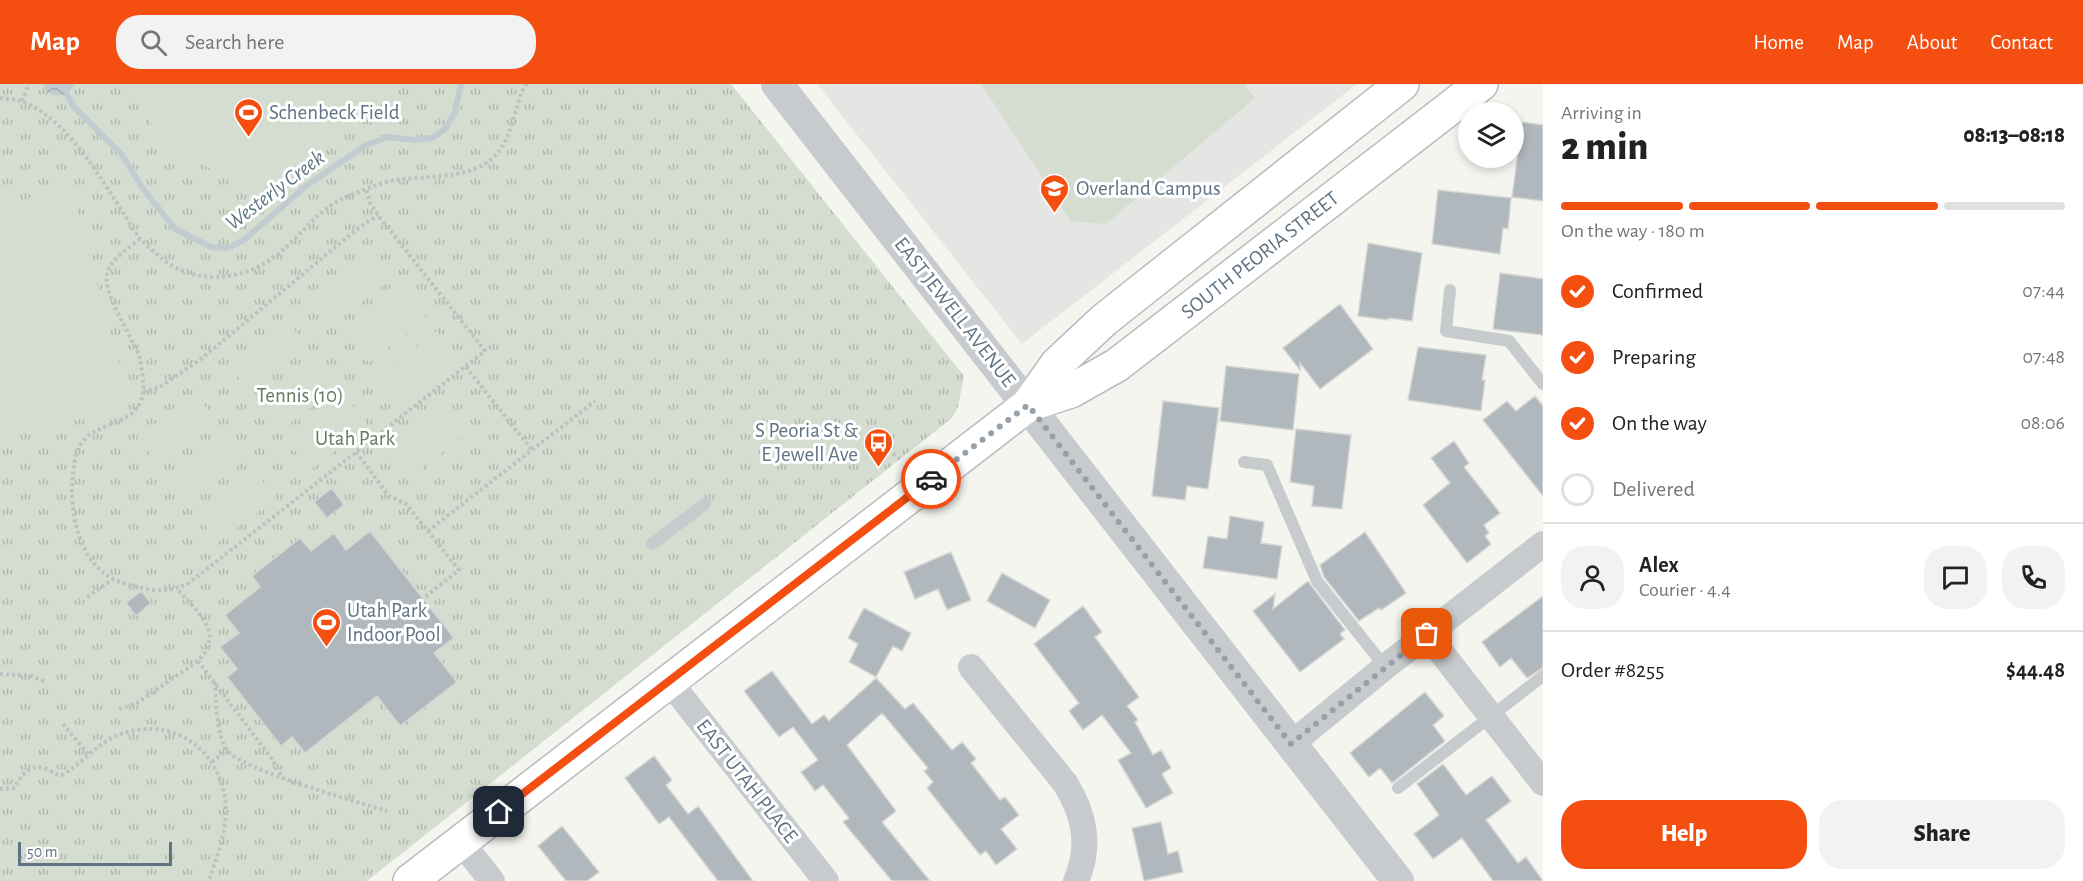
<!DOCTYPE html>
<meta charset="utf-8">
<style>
body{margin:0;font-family:"Alegreya Sans",sans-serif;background:#f2f2f2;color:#222;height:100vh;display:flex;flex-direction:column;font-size:22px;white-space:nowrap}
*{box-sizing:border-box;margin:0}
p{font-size:20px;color:#767676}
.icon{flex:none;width:33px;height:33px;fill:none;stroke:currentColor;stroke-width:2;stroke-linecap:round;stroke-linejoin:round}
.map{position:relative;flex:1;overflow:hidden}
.details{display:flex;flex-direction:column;background:#fff;width:540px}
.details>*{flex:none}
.buttons{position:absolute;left:1458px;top:18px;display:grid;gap:12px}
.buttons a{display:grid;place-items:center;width:66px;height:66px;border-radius:50%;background:#fff;box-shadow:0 3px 9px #0003;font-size:30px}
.scale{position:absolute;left:18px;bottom:15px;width:154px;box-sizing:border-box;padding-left:6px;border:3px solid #607384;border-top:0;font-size:16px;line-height:21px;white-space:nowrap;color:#607384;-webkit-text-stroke:4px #fff;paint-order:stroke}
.pin{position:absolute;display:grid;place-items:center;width:51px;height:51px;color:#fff;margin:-26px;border-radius:12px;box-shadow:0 3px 9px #0006}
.courier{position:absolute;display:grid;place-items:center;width:60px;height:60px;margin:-30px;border:4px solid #f44e11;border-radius:50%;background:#fff;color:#222;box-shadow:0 2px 8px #0007}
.summary em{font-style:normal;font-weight:800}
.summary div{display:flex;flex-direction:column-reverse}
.summary{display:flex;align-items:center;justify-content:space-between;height:102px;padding:0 18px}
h1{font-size:39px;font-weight:800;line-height:45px}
.bar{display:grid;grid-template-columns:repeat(4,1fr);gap:9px 6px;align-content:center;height:72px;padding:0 18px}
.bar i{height:8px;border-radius:4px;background:#e0e0e0}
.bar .on{background:#f44e11}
.bar p{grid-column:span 4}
.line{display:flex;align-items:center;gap:15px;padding:0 18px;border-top:2px solid #e0e0e0}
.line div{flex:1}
.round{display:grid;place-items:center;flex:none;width:63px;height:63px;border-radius:24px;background:#f2f2f2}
ol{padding:0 18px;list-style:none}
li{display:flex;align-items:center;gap:18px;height:66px}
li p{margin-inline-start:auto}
li .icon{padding:6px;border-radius:50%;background:#f44e11;color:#fff;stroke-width:4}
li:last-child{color:#767676}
li i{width:33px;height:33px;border:3px solid #e0e0e0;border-radius:50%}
.primary-button{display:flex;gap:12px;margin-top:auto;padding:12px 18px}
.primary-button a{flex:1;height:69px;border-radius:24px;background:#f44e11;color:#fff;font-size:24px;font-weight:800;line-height:69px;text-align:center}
.primary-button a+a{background:#f2f2f2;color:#222}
header{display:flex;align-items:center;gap:36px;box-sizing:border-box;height:84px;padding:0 30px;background:#f44e11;color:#fff}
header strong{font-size:28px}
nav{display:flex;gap:33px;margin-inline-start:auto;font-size:21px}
.search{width:420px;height:54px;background:#f2f2f2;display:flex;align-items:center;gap:15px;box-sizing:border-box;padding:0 21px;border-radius:24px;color:#767676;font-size:22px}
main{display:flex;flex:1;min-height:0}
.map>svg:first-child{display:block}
.built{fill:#e5e6e3}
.grass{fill:url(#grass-tufts)}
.pitch{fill:#d5ddd0}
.water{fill:url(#water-waves)}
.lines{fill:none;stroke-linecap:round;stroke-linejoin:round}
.stream{stroke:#c1ccd1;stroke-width:6}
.building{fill:#b1b8bd;stroke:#d6d6d3;stroke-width:1.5}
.secondary-casing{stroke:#b7bcc1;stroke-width:36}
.path{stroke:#bec0c2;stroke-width:4;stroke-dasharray:3 3;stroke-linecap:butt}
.service{stroke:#c8cbce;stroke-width:12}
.minor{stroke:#c8cbce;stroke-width:26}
.tertiary{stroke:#c8cbce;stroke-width:32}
.secondary{stroke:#fff;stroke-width:33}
.done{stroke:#94a0aa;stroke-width:6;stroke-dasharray:0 10.8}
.route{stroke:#f44e11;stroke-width:8}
.labels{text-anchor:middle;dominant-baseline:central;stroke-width:6;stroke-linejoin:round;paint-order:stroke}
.poi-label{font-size:21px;fill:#607384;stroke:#fff;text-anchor:start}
.street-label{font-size:21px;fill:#607384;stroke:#fff}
.park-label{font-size:21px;fill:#647b60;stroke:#fff}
.water-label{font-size:22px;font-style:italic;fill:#5b7682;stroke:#fff}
</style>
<header>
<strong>Map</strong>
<div class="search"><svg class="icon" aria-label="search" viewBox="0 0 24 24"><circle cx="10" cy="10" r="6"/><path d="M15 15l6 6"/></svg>Search here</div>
<nav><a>Home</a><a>Map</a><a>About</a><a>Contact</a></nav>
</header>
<main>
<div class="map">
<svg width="1543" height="797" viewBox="0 0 1543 797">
<defs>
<pattern id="grass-tufts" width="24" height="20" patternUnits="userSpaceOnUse" patternTransform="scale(1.5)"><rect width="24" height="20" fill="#d5ddd0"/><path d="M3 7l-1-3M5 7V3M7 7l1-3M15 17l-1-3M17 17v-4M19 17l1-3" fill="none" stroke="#b0b8ae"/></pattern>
<pattern id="water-waves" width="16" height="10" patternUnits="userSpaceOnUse" patternTransform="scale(1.5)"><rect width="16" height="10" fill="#c1ccd1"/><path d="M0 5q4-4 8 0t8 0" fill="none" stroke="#a0aaaf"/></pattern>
</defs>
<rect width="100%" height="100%" fill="#f5f5f0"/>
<path class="built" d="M817,0H1357L1022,260Z"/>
<path class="grass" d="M0,0H731L964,292L958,323L952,334L367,797H0Z"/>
<path class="pitch" d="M126,0H399L255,114C239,94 215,88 192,76C166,63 138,26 126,0Z
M981,0H1244L1255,14L1106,140L1071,137Z
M69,102L128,307L115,325L0,357V127L44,108Z
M374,166L395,193L336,237L316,211Z
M406,208L427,234L369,279L348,252Z
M287,236L307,263L249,308L229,281Z
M437,247L457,274L400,318L379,292Z
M317,276L338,303L280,347L260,320Z
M195,309L215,335L157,380L137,353Z
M348,315L368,342L310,386L290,360Z
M450,320L471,347L413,391L392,365Z
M225,348L246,375L188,419L167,393Z
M255,387L276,414L218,458L198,432Z"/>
<path class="water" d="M43,0H75L67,11C56,13 47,12 43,0Z"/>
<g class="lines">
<path class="stream" d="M67,11L74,23L122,71L144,106L175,145L211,163L227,164L244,156L306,102L366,61L388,53L414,56L432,54L445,45L455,28L461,0"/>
</g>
<path class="building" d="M1522,38L1543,41V117L1512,113Z
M1438,106L1511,114L1508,145L1503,144L1500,170L1432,160Z
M1368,159L1422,169L1412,237L1388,234V236L1358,232Z
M1500,189L1543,195V251L1493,245Z
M1340,220L1373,265L1320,305L1300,279V286L1283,264Z
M1418,263L1486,271L1482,296H1485L1481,327L1408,316Z
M1226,282L1299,290L1293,346L1220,337Z
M1535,312L1543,322V412L1483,336L1507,317L1516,327Z
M1163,317L1219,324L1208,405L1187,402L1185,416L1152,412Z
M1296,345L1351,351L1342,425L1312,422L1314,402L1290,398Z
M1454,357L1469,379L1464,383L1500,429L1484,441L1489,449L1485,452L1491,460L1467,479L1423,421L1450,399L1431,374Z
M332,404L344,421L327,434L314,418Z
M1230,432L1264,438L1261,459L1282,462L1277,495L1203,484L1208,452L1227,455Z
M370,447L454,554L434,569L457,598L400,642L377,612L305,669L292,653L281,662L227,593L237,585L220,563L239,549L225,531L260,503L252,492L300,454L311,467L334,449L346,466Z
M1365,448L1406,509L1381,526L1379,524L1359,537L1324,493L1320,481Z
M951,468L971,516L947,526L938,505L915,515L904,488Z
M1002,489L1050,516L1035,544L987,517Z
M1308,497L1345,546L1340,550L1344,555L1300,588L1253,527L1275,510L1273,525Z
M141,507L151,519L136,532L126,519Z
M1543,512V584L1527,594L1511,574L1500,583L1482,558Z
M1083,522L1102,548L1095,553L1139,613L1127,622L1138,636L1135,638L1153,671L1161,666L1171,684L1162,690L1173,709L1146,724L1118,676L1131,669L1102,631L1083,646L1069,627L1079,619L1034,560Z
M864,524L911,549L902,567L893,562L876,593L849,578L858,560L848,554Z
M772,587L812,640L824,631L829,637L876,594L905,625L913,619L952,666L962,658L976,675L971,679L1000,716L1005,713L1019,731L1001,745L1017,765L996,781L986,767L980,771L927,704L933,698L924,687L928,684L882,629L847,661L896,727L882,738L930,797H892L843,738L849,734L823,701L815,707L801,688L818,676L793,643L779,653L744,607Z
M1425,608L1444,632L1433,641L1445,657L1392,699L1380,684L1369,693L1350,669Z
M654,672L672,696L666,701L688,730L698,722L753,797H718L669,733L659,740L625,694Z
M1443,680L1466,711L1492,692L1511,717L1486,736L1518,779L1526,773L1543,797H1493L1462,754L1433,775L1414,750L1439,731L1417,700Z
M1161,738L1168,770L1178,767L1183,788L1144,797L1132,744Z
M562,742L599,788L587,797H566L538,762Z"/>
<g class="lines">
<defs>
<path id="secondary" d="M1028,321L1071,307L1117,281L1481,0
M410,797L1028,321L1057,280L1104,236L1402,0"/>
</defs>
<use href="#secondary" class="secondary-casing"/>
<path class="path" d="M0,14C7,15 16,15 23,18C72,36 111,112 140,155C150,164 160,174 171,181C208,203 255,193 285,164C304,147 320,125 344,114C361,107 378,99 396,96C430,91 481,97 502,63C511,49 516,24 522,7L527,0
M22,17L29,0
M140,155C130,163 113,174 108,186C99,207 134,254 140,275C142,285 144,298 143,307C140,342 100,336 83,357C75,367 74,380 73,392C68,430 81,487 123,499C149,506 164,511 189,499L485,267L378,131L370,119L366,104
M466,283L532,366
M143,308L160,303L201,275L356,146L378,131
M874,355L901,376
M356,368L389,412L406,420L459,486L425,513
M428,447L595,317
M87,513L112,496
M198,577L272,675L282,692
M0,590L31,592L46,598
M215,598C216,616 216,651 227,666C241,686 358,718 387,727
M119,625L137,619L198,577C226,548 197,528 177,505
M63,640L89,671
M212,678L227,666
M0,705L14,704C21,691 32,677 49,686C54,689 56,691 62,691C82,680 97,659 118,651C174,630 224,667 226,726C226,750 216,775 209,797"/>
<path class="service" d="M1450,206L1446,247L1509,257L1543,300
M1244,378L1267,381L1317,497L1385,583
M652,460L705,420
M1398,704L1543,592"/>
<path class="minor" d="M1427,550L1543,699
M971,583L1065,699C1085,731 1091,762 1076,797
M669,597L826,797
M1291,660L1385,583L1543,460
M461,758L492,797"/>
<path class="tertiary" d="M777,0L1398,797"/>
<use href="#secondary" class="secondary"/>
</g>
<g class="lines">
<path class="done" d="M931,395L1028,321L1291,660L1427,550"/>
<path class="route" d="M499,728L931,395"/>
</g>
<defs>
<symbol id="stadium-pin" viewBox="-11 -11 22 30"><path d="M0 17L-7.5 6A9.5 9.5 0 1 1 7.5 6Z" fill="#f44e11" stroke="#fff"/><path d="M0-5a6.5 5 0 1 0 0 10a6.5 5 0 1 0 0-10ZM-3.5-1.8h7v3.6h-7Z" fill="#fff"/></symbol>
<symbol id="school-pin" viewBox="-11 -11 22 30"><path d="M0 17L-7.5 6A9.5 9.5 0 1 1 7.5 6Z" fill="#f44e11" stroke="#fff"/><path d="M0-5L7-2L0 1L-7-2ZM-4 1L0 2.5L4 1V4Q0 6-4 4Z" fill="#fff"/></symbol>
<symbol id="bus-pin" viewBox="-11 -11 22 30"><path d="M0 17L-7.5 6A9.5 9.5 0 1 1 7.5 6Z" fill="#f44e11" stroke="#fff"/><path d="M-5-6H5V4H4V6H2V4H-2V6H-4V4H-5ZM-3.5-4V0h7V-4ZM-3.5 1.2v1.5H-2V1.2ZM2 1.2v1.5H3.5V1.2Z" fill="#fff"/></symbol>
</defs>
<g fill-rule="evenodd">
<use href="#stadium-pin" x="232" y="12" width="33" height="45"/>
<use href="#school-pin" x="1038" y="88" width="33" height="45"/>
<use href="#bus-pin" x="862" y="342" width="33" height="45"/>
<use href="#stadium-pin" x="310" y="522" width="33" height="45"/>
</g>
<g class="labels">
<g class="poi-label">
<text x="269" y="28">Schenbeck Field</text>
<text x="1076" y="104">Overland Campus</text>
<text x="858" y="346" text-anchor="end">S Peoria St &amp;<tspan x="858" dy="24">E Jewell Ave</tspan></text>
<text x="347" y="526">Utah Park<tspan x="347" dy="24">Indoor Pool</tspan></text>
</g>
<g class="street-label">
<text transform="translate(1260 171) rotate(-38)">SOUTH PEORIA STREET</text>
<text transform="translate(955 228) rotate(52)">EAST JEWELL AVENUE</text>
<text transform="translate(747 697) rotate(52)">EAST UTAH PLACE</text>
</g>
<g class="park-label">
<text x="300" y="311">Tennis (10)</text>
<text x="355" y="354">Utah Park</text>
</g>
<g class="water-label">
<text transform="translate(275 106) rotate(-37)">Westerly Creek</text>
</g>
</g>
</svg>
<div class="buttons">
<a><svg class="icon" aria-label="layers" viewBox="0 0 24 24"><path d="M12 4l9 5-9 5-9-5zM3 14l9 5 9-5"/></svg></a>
</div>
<div class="scale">50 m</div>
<div class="pin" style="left:1427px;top:550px;background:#ea580c"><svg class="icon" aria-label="bag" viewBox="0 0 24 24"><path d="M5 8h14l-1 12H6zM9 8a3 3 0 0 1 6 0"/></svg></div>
<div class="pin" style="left:499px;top:728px;background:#1f2937"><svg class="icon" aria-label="home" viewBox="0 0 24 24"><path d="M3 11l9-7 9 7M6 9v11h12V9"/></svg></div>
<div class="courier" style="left:931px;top:395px"><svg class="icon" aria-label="car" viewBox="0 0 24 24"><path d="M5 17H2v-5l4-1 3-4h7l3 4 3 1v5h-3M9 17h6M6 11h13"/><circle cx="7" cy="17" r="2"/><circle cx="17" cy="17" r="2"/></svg></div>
</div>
<section class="details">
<div class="summary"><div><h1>2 min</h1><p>Arriving in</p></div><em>08:13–08:18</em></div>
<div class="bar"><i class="on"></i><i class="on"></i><i class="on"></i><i></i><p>On the way · 180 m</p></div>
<ol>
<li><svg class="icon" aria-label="check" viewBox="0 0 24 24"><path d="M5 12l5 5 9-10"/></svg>Confirmed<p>07:44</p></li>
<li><svg class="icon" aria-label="check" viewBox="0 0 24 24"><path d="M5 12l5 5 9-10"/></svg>Preparing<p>07:48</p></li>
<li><svg class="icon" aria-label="check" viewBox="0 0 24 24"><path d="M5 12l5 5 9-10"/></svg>On the way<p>08:06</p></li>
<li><i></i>Delivered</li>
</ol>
<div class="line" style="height:108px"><a class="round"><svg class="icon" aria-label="person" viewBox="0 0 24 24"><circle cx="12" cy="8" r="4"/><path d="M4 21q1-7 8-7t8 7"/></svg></a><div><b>Alex</b><p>Courier · 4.4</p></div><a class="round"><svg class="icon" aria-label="chat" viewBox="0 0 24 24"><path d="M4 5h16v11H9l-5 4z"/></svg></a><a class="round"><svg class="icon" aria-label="phone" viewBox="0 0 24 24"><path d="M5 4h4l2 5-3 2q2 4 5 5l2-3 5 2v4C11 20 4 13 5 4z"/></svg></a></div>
<div class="line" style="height:78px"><div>Order #8255</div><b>$44.48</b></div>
<div class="primary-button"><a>Help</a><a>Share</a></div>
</section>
</main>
